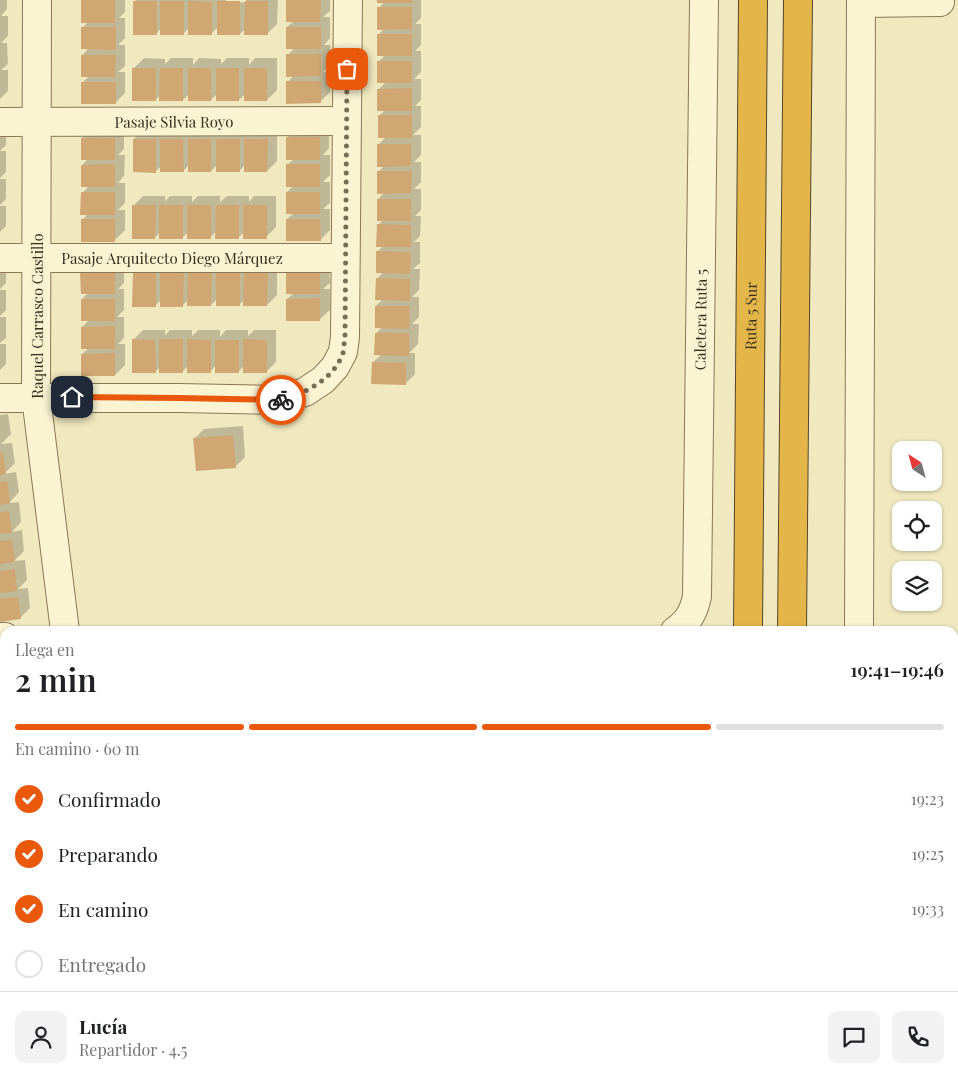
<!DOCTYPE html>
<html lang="es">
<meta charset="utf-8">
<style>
body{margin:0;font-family:"Playfair Display",serif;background:#f2f2f2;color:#202124;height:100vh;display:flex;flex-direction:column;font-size:19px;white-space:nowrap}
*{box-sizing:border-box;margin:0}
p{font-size:16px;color:#757577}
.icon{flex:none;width:28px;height:28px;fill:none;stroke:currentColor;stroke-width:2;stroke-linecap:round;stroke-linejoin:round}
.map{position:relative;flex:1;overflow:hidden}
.details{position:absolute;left:0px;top:626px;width:959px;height:466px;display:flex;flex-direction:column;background:#fff;border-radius:15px 15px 0 0;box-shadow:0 1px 4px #0004}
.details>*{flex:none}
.needle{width:32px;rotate:324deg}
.fabs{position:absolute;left:892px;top:441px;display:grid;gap:10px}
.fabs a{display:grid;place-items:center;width:50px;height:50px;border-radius:10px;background:#fff;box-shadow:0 1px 4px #0004;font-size:25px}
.pin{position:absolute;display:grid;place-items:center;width:42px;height:42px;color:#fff;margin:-21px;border-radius:10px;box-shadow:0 2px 8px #0006}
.courier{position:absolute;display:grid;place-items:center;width:50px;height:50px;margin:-25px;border:4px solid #ea580c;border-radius:50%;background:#fff;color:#222;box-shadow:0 1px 6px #0007}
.overview em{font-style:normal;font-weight:600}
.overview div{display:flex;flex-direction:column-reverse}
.overview{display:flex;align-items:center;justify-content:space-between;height:85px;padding:0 15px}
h1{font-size:32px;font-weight:600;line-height:38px}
.bar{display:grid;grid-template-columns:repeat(4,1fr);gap:8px 5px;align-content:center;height:60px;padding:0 15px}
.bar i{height:6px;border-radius:4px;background:#e0e0e0}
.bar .active{background:#ea580c}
.bar p{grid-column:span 4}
.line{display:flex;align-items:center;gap:12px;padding:0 15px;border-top:1px solid #e0e0e0}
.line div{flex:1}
.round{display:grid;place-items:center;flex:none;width:52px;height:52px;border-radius:10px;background:#f2f2f2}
ol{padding:0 15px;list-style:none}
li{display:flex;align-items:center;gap:15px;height:55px}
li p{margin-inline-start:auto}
li .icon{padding:5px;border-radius:50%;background:#ea580c;color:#fff;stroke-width:4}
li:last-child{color:#757577}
li i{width:28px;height:28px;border:2px solid #e0e0e0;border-radius:50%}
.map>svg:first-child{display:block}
.green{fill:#bfce92}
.shadow{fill:#0003}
.building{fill:#d0a672}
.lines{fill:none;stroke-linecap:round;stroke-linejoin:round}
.minor-casing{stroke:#897856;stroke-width:30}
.highway-casing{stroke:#56452b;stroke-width:30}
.minor{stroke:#faf4d2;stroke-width:28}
.highway{stroke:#e4b64a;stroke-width:28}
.done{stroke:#786e55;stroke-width:5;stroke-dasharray:0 9}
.route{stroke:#ea580c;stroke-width:6}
.labels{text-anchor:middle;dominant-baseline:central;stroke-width:4.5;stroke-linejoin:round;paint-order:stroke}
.street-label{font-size:15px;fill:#382d1c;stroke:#f7f1ce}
</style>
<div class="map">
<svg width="958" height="1092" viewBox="0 0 958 1092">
<rect width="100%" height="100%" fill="#f0e8be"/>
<path class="green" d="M0,650H5V702L0,703Z"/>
<path class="shadow" d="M0,0H7V9L1,16H8V36L1,43H7L8,64L1,70H8V91L0,99Z
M83,0H125V12L119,18H125V38L118,45H125V66L118,72H125V93L115,103L83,82L89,76L82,55L89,48L82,28L89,21Z
M136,0H241H226V3L246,2V0H278L277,24L267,34L246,28L240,34L218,27L211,34L190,27L183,34L161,28L156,34L134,2Z
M288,0H330V11L323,17H330V38L324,45H330V65L323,72H330V92L320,102L288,82L294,75L288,55L294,48L287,27L294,21Z
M378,0H421V18L415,24H421V45L415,51H421V72L414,79H421V100L415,106H421V127L413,135H421V155L414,162H421V182L414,189H421V210L415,216H421L420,236L414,242H420V263L413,269H420L419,290L412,297H419V317L412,324H419L418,344L409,353H415V374L405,384L373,362L382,354L376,333L382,327L376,306L383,299L377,279L383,272L377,252L383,246L378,225L383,220L378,199L385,192L378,172L385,165L378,145L386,137L379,116L385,110L379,89L386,82L379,61L385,55L378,35L385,28L379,8L385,1Z
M144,58L165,59V64L171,58H193V65L199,58L221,59V64L227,58H249V65L255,58H277V90L267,100L245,94L239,100L217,94L211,100L189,94L183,100L161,95L155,100L134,68Z
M0,124H6V145L0,151Z
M92,128H124V149L118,155H125L124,176L118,183H125V203L118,210H125V230L115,240L82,220L89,213L82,193L89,186L82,165L88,159L82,138Z
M297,128H329V148L323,155H330V175L323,182H330V203L323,209H330V230L320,240L287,219L294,213L287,192L294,185L287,165L294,159L287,138Z
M144,129H193V136L199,129L221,130V136L227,130L249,129V135L255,129H277V161L267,171L245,165L239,171L217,165L211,171L189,165L183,171L161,166L156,171L134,139Z
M0,151H6V172L0,178Z
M0,179H6V199L0,205Z
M143,196H165V201L170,196H192V202L198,196H220V202L227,196H249V202L254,196H276V227L266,237L244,232L239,237L216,231L210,238L188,232L182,238L160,232L155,238L133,206Z
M0,206H6V226L0,232Z
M124,262V283L118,289H124V310L117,317H124V338L118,344H125V365L115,375L82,354L89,348L82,327L89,320L82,299L88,293L82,273L92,263Z
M297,262H329L330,283L323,289H330V310L320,319L287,299L294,293L287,272Z
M0,263H6V283L0,289Z
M144,264H277V295L267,305L245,299L239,305L217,299L211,305L189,299L183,305L161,300L156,305L134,273Z
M0,290H6V310L0,316Z
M0,317H6V338L0,343Z
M143,330H165V335L170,330H192V336L198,330H220V337L226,330H248V336L254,330H276V362L266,372L244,366L238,372L216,365L210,372L188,366L182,372L160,367L155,372L133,340Z
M0,344H6V364L0,370Z
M8,414L11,434L1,444L12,443L15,463L4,474L16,472L19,492L9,503L19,502L21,522L12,532L22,530L24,551L14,561L25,560L27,580L18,589L28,588L30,608L20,618L0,620V415Z
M243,426L245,457L235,467L194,439L204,429Z"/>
<path class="building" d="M81,0H115V23H81Z
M286,0H321L320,22H286Z
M377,0H412V3H377Z
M133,1H157V35H133Z
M160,1H184V35H160Z
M188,1L212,2V35H188Z
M217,1H240V35H217Z
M245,1H268V35H244Z
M377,7H412V29L377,30Z
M81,27H116V50L81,49Z
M286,27H321V49H286Z
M377,34H412V56H377Z
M286,54H321V76L286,77Z
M81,55H116L115,77H81Z
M377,61H412V83H377Z
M132,68H156V101H132Z
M160,68H183V101H159Z
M188,68H211V101H188Z
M216,68H239V101H216Z
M244,68H267V101H244Z
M286,81H321V103L286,104Z
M81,82H116V104H81Z
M412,88V111H377V89Z
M378,115H412V138H378Z
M286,137H320V160H286Z
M81,138H115V160H81Z
M133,139H156V173L133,172Z
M160,139H183L184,172H160Z
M188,139H211V172H188Z
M216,139H240V172H216Z
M244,139H268L267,172H244Z
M377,144H411V166L377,167Z
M115,164V187H81V165Z
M286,164H320V187H286Z
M377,171H412L411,193L377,194Z
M81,192H115V215H80Z
M286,192H320V214H286Z
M377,199H411V221H377Z
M132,205H156L155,239H132Z
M159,205H183V239H159Z
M187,205H211V239H187Z
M216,205H239V239H215Z
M243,205H267V239H243Z
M81,219H115V242H81Z
M286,219H320L321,241H286Z
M377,224L411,225V247H376Z
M376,251L411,252L410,274L376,273Z
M320,271V294H286V272Z
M80,272H115V294H81Z
M133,273H156V307H132Z
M160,273H184L183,307H160Z
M188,273H212L211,306H187Z
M216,273H240V306H216Z
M244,273H268L267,306H243Z
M376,278L410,279V301L375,300Z
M320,298V321H286V299Z
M81,299H115V321H81Z
M375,306H410L409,329L375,328Z
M115,326V349H81V327Z
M375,333H409V356L374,355Z
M132,339L155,340L156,373H132Z
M159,339H183V373H159Z
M187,339L211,340V373H187Z
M243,339L267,340V373H243Z
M215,340H239V373H215Z
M115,353V376H81V354Z
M372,362L406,363V385L371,384Z
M233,435L236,468L196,471L193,438Z
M0,452H3L6,474L0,475Z
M7,481L10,503L0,505V482Z
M9,511L12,533L0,534V512Z
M12,540L15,562L0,564V541Z
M15,569L17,591L0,593V571Z
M18,597L21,619L0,622V599Z"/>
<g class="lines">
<defs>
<g id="minor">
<path d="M37,0L36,397L65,631"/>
<path d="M861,3L940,2"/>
<path id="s1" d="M0,122L346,121"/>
<path id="s2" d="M0,258H345"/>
<path d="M0,398H179L280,400L305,392L323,380L335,367L343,352L345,337L348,0"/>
<path id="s3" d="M675,631C688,622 694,612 697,596L704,0"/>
<path d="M859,631L861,0"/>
<path d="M0,637H5"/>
<path d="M954,700L958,699"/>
<path d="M857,1092V1088"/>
</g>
<g id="highway">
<path id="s4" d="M748,631L753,0"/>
<path d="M792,631L798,0"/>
<path d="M744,1092V1088"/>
<path d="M789,1092V1088"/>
</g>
</defs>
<use href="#minor" class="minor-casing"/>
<use href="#highway" class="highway-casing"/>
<use href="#minor" class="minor"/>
<use href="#highway" class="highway"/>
</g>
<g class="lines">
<path class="done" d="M281,400C306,393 334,379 343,353C344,348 344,342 345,337L347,69"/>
<path class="route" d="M72,397L179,398L281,400"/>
</g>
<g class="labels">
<g class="street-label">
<text stroke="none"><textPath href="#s1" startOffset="174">Pasaje Silvia Royo</textPath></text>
<text stroke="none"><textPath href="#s2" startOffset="172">Pasaje Arquitecto Diego Márquez</textPath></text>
<text transform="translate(37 316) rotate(-90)">Raquel Carrasco Castillo</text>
<text stroke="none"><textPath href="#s4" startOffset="315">Ruta 5 Sur</textPath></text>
<text stroke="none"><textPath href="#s3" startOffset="319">Caletera Ruta 5</textPath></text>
</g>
</g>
</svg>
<div class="fabs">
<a><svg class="needle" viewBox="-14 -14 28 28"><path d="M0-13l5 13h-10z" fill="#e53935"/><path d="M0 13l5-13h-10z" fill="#757577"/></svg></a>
<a><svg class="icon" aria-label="locate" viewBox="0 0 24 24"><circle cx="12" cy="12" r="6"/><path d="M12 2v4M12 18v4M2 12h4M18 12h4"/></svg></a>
<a><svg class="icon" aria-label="layers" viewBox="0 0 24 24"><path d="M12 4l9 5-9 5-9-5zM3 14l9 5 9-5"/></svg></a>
</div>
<div class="pin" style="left:347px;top:69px;background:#ea580c"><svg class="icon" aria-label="bag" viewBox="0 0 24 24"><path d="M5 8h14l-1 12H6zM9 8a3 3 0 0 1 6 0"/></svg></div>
<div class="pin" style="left:72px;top:397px;background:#1f2937"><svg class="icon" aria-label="home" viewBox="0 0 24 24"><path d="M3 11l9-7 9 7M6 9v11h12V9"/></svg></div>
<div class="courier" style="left:281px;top:400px"><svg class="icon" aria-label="bike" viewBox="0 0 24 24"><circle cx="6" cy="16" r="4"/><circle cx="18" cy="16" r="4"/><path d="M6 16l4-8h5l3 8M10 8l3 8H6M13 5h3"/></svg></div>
<section class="details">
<div class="overview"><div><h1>2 min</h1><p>Llega en</p></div><em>19:41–19:46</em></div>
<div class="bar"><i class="active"></i><i class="active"></i><i class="active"></i><i></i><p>En camino · 60 m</p></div>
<ol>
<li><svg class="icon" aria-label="check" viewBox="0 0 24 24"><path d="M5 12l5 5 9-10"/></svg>Confirmado<p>19:23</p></li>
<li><svg class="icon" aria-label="check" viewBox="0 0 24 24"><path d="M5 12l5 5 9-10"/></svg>Preparando<p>19:25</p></li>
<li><svg class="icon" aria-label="check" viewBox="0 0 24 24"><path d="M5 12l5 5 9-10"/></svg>En camino<p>19:33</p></li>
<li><i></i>Entregado</li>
</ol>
<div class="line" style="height:90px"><a class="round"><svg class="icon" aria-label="person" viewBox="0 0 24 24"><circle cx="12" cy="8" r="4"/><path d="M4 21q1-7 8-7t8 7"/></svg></a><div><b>Lucía</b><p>Repartidor · 4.5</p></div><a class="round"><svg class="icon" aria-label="chat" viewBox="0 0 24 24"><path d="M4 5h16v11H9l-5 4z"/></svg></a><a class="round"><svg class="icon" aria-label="phone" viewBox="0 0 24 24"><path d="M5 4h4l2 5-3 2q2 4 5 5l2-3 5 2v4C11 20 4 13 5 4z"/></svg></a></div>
</section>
</div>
